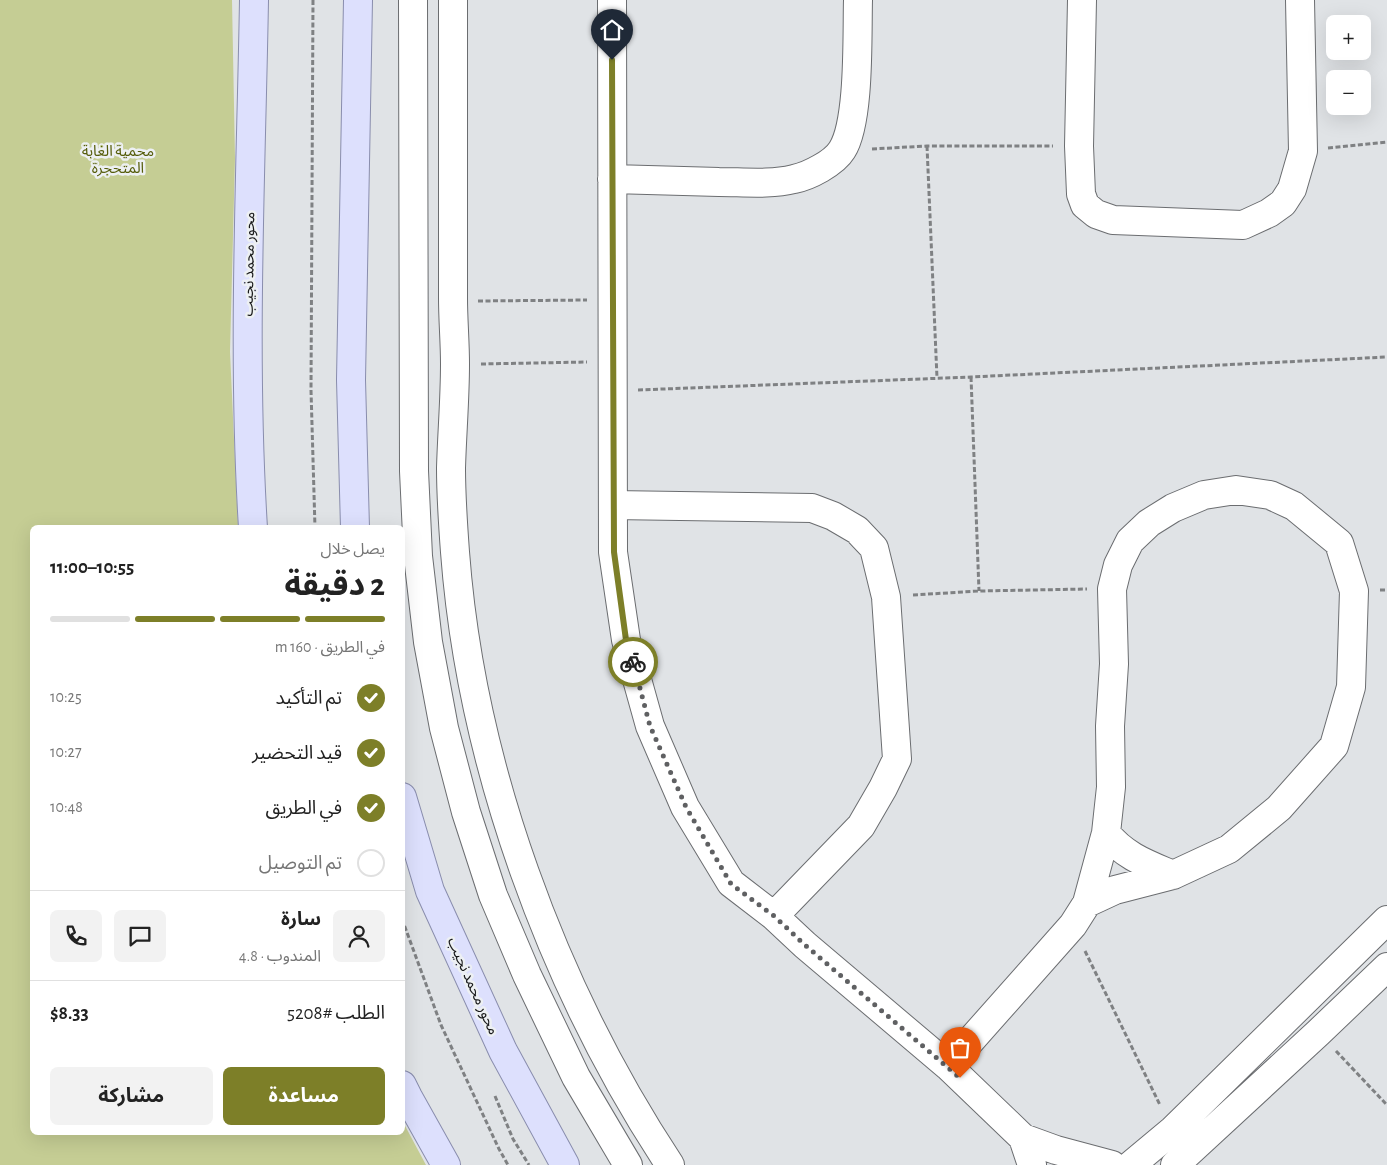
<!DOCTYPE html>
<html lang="ar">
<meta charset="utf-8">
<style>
body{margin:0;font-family:"Alegreya Sans","Noto Sans Arabic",sans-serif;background:#f2f2f2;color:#222;direction:rtl;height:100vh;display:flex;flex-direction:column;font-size:19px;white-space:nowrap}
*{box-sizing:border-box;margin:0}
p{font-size:16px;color:#767676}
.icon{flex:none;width:28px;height:28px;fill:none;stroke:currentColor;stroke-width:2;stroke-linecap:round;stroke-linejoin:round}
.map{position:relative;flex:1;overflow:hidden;direction:ltr}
.sheet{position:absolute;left:30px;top:525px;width:375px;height:610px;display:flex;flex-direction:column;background:#fff;border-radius:8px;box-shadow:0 5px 20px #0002;direction:rtl}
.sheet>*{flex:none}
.buttons{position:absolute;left:1326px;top:15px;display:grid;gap:10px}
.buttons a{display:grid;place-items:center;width:45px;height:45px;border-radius:8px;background:#fff;box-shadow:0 5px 20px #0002;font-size:25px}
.pin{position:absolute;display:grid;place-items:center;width:42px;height:42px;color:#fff;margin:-51px -21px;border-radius:50% 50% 50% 0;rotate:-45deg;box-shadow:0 0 5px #0007}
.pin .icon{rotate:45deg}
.courier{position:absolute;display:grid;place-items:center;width:50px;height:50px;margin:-25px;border:4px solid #7d7f28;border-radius:50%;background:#fff;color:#222;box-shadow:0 1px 6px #0007}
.overview em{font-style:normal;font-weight:700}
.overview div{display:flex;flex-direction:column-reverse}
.overview{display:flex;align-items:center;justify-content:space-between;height:85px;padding:0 20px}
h1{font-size:32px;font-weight:700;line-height:38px}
.bar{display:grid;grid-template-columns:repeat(4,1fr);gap:8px 5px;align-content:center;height:60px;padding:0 20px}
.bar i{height:6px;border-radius:4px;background:#e0e0e0}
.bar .active{background:#7d7f28}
.bar p{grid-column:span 4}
.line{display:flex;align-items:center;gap:12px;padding:0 20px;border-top:1px solid #e0e0e0}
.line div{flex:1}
.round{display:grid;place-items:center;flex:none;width:52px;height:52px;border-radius:8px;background:#f2f2f2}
ol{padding:0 20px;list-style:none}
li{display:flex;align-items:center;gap:15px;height:55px}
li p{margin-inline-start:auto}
li .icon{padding:5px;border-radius:50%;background:#7d7f28;color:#fff;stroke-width:4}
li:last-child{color:#767676}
li i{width:28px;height:28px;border:2px solid #e0e0e0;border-radius:50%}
.primary-button{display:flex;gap:10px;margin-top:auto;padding:10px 20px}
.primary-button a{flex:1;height:58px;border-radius:8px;background:#7d7f28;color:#fff;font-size:20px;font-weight:700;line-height:58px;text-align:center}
.primary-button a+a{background:#f2f2f2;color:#222}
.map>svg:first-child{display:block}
.green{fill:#c5cd94}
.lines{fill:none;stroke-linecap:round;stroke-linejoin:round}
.minor-casing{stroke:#6b6d70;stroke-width:30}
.major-casing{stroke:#898dad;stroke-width:30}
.path{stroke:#7f8183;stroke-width:3;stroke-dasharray:5 2.5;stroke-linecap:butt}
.minor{stroke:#fff;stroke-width:28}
.major{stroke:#dde0fd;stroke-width:28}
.done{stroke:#5f6062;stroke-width:5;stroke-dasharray:0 9}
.route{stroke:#7d7f28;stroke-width:6}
.labels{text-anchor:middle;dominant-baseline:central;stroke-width:5;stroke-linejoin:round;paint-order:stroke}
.park-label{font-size:15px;fill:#565d0b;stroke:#edf0f3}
.street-label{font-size:15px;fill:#191a1b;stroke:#edf0f3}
</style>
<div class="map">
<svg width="1387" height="1165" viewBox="0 0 1387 1165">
<rect width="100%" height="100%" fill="#e0e3e6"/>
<path class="green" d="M0,0H232L235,158L230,352L238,527L32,528V1132H402L403,1122L426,1165H0Z"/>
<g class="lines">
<defs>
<path id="minor" d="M413,0L414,471L418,556L428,642L444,728L466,812L493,895L527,975L576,1077L628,1165
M453,0C453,99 453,198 453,298C453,320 455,342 455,364C455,399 452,433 451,468C451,496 453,525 455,552C471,765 553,988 670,1165
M612,0L613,552L626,640L650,726L685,807L731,883L774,916L805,945L948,1066L1023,1138L1056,1150L1112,1165
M1082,0L1079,146L1081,194L1085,205L1096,214L1113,220L1243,225L1269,213L1283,203L1292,189L1303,151L1300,0
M612,179C648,180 683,181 719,182C743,182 770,185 794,179C809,176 834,163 842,150C860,122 857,35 858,0
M1236,490L1270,495L1294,506L1339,543L1354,591L1351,687L1334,746L1279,808L1229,849L1173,875L1115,890L1087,903L1106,833L1111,787L1110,726L1114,664L1112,589L1118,565L1130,541L1149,523L1173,508L1204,495Z
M613,505L812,508L833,516L857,530L874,548L886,597L897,759L883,788L861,826L774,916
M1106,833C1124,856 1147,864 1173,875
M948,1066L1073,925L1087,903
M1023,1138L1032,1165
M1131,1165L1173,1130L1387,920
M1175,1165L1318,1033L1387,967"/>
<path id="major" d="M253,528C242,352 251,176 254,0
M355,528L351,380L358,0
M402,797L430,891L503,1051L565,1165
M402,1085L408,1097L446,1165"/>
</defs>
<use href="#minor" class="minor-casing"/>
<use href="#major" class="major-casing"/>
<path class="path" d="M313,0L311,390L315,528
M927,146L937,378
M1328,148L1387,142
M872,149L927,146H1053
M478,301L587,300
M481,364L587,362
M971,377L979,591
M638,390L971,377L1387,357
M1380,590H1387
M913,595L979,591L1087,589
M402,919L441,1025L499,1149L508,1165
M1085,951L1160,1105
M1336,1051L1387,1105
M495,1096L513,1139L529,1165"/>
<use href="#minor" class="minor"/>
<use href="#major" class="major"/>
</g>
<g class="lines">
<path class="done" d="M633,662L650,726L686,807L731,884L774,916L805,945L960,1078"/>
<path class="route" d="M612,60L614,552L626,640L633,662"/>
</g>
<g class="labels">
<g class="park-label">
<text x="118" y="151">محمية الغابة<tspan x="118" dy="17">المتحجرة</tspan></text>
</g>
<g class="street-label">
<text transform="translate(249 264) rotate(-89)">محور محمد نجيب</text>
<text transform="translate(473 986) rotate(66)">محور محمد نجيب</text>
</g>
</g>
</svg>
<div class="buttons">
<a>+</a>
<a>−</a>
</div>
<div class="pin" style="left:960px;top:1078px;background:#ea580c"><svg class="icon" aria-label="bag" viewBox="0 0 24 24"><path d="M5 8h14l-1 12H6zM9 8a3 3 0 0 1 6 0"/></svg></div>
<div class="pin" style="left:612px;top:60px;background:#1f2937"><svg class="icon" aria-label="home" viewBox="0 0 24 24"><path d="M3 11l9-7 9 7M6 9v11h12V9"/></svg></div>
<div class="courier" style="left:633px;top:662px"><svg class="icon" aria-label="bike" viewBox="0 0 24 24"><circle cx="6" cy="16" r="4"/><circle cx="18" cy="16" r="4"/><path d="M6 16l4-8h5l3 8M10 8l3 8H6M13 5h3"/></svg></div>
<section class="sheet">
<div class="overview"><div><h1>2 دقيقة</h1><p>يصل خلال</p></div><em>10:55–11:00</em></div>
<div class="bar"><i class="active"></i><i class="active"></i><i class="active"></i><i></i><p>في الطريق · 160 m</p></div>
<ol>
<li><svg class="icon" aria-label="check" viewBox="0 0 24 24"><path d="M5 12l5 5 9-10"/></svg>تم التأكيد<p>10:25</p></li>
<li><svg class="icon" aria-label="check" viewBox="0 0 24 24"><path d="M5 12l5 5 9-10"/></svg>قيد التحضير<p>10:27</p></li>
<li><svg class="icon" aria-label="check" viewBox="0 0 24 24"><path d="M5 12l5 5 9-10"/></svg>في الطريق<p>10:48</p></li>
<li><i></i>تم التوصيل</li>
</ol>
<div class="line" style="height:90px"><a class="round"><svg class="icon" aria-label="person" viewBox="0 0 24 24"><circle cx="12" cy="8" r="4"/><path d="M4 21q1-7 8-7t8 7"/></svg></a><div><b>سارة</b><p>المندوب · 4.8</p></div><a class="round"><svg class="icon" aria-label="chat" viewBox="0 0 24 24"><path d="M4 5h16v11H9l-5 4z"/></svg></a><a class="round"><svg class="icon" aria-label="phone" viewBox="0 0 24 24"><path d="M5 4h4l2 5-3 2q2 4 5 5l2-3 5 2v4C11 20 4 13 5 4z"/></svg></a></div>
<div class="line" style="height:65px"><div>الطلب #5208</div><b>$8.33</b></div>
<div class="primary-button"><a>مساعدة</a><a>مشاركة</a></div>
</section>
</div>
